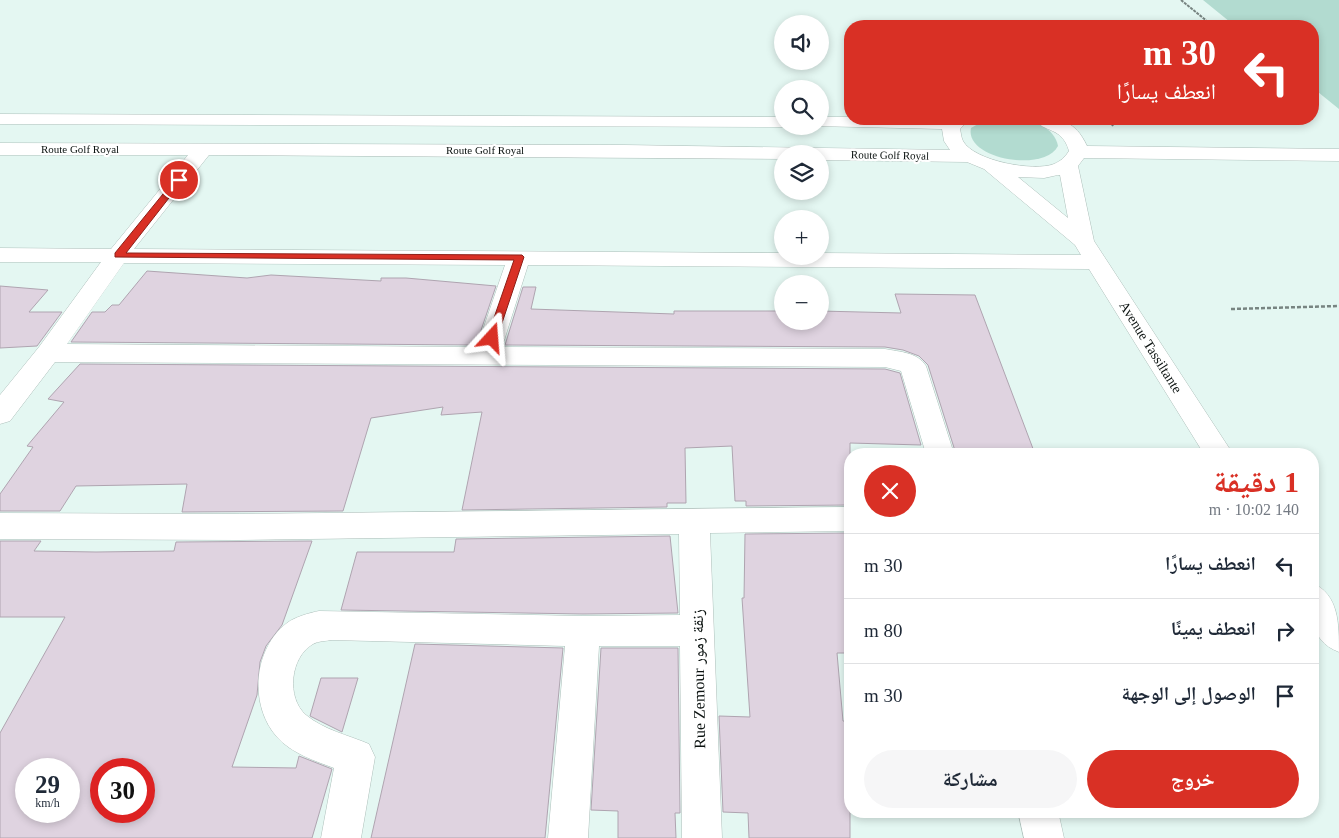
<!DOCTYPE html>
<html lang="ar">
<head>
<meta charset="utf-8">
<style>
	:root { --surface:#fff; --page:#f6f6f7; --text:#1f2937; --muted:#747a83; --line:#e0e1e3; --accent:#d93025 }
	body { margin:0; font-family:"Times New Roman","Noto Naskh Arabic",serif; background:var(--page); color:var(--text); direction:rtl; height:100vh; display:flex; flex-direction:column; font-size:19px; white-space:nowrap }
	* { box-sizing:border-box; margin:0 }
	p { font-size:16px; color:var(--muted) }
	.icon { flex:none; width:28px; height:28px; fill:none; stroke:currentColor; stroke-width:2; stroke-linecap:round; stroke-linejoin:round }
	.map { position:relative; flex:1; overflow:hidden; direction:ltr }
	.side { position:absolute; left:844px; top:448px; width:475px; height:370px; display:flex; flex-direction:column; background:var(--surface); border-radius:20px; box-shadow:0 2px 8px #0003; direction:rtl }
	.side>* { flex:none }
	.hud { position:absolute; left:844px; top:20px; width:475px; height:105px; border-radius:20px; box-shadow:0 2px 8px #0003; direction:rtl; background:#d93025; color:#fff; overflow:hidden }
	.fabs { position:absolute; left:774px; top:15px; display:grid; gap:10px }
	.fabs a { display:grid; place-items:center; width:55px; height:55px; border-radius:50%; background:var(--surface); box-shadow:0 2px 8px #0003; font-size:25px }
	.speed { position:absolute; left:15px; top:758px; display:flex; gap:10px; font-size:25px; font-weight:700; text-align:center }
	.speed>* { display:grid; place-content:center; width:65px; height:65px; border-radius:50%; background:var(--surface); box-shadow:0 2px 8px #0003; line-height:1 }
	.speed small { font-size:12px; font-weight:400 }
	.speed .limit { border:8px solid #d22; background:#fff; color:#111 }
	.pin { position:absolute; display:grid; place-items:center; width:42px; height:42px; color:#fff; margin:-21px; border:2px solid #fff; border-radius:50%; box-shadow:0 1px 5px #0007 }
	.me { position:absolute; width:55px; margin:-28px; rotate:19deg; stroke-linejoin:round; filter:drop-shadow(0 0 4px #0008) }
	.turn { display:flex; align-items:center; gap:18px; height:105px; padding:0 20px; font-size:22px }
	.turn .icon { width:65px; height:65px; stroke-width:2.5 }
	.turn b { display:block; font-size:35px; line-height:42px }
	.round { display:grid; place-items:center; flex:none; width:52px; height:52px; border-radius:26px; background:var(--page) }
	.summary { display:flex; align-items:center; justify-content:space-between; height:85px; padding:0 20px }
	h1 { font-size:30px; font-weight:800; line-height:38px; color:var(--accent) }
	.action { display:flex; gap:10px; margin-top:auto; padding:10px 20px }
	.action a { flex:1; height:58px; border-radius:30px; background:var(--accent); color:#fff; font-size:20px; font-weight:800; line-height:58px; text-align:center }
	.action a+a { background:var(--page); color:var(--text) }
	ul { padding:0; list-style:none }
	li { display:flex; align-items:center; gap:15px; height:65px; padding:0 20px; border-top:1px solid var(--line) }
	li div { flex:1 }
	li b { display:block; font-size:19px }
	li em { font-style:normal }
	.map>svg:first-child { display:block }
	.green { fill:#b2dbd0 }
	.building { fill:#dfd3e0; stroke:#afa4b0; fill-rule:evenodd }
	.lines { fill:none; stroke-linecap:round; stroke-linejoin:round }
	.minor-casing { stroke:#adbfba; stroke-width:1 }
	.path-far1 { stroke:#778481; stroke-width:2; stroke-dasharray:3 1; stroke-linecap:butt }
	.path { stroke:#778481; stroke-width:2.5; stroke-dasharray:4 2; stroke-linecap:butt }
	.minor { fill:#fff; fill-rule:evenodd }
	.route { fill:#d93025; stroke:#8d1f18 }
	.labels { text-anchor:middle; stroke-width:4.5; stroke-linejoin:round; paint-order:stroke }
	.far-street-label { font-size:11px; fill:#0c1311; stroke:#fff }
	.street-label { font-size:14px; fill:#0c1311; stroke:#fff }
	.near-street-label { font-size:16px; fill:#0c1311; stroke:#fff }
</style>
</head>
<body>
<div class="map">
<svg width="1339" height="838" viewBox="0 0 1339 838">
	<rect width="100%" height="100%" fill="#e4f7f2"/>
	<g class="green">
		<path d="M1203,0H1339V109L1313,88L1312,26H1235Z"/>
		<path d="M987,119C1009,118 1052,117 1058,146C1044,173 964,159 971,128Z"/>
	</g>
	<g class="building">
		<path d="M147,271L247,278L271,275L381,281V278H406L496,286L476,345L71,342L92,312H105L112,305H119Z"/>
		<path d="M0,286L48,290L29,312H62L37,346L0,348Z"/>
		<path d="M523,287H536L531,309L674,314V311H782V321H820V311L901,313L895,294L975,295L1035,454H956L928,365L919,356L903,350L885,347L505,345Z"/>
		<path d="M80,364L885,369L900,373L921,445L850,443V505L746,506V501H735L732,446L685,448L686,503H667V507L462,510L482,412L441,415L443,407L371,418L343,511L182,512L187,484L76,486L60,511H0V494L33,447L27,446L64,402L48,399Z"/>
		<path d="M850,533V653H837L843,721L850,722V838H749L748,813L723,812L719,716L750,717L742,598H744L745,534Z"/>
		<path d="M670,536L678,613L583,614L341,610L357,552H454L456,539Z"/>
		<path d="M0,541H41L34,551L96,552L174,551L176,542L312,541L282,625L266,646L260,662L257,695L232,767L296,768L299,756L332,769L312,838H0V733L65,617H0ZM26,769H69V811H26ZM101,769H144V811H101Z"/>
		<path d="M415,644L563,648L545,838H371Z"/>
		<path d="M601,648H678L680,813H675L676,838H618V811L591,810Z"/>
		<path d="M321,678H358L342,732L310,716Z"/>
	</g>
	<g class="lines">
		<defs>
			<g id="minor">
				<path d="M0,114L782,117V126H787L782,127L0,124Z"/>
				<path d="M820,117H850V119H969L960,129C961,133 961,137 963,141C974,161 1034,172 1054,164C1061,161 1065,157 1069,151C1062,126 1043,133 1035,119C1061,119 1075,120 1087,146L1339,149V161L1084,158L1078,166L1094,241L1233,454H1204L1089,269L528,265L502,347L885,349C900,352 917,352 926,366L954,454H926L901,371L885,367L55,362L10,421L0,424V395L39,347L101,262H0V248L111,249L188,155H0V143L624,145L950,150L944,141L942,129L815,126H820ZM782,154H820V160L967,162L984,169L1075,245L1081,255L820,253V256H782V253L134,249L209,155L782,159ZM1058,175H1060L1068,218L1018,177L1044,178ZM124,263L505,265L477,347L67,344Z"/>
				<path d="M850,507V531L710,533L722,838H682L680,646H599L588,838H548L565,646L332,640C326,641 318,641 313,644C290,657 286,698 306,715C324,730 348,735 369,744L375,757L361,838H321L334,768C315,761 291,753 277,737C249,706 253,649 287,623C295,617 309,613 319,611L583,616L680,615L679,534L239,540L0,539V513L239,514Z"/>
				<path d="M1312,583C1339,594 1339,624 1339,652C1307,640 1312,611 1312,583Z"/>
				<path d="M1018,811H1058L1064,838H1024Z"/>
			</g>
		</defs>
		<use href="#minor" class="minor-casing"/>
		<g class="path-far1">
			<path d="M1181,0L1213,26"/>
			<path d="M1112,126L1117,119"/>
		</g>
		<path class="path" d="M1231,309L1339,306"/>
		<use href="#minor" class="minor"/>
	</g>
	<path class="route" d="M176,178L183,180L126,253L522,255L524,257L497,338L492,341L487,338L514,260L115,257V253Z"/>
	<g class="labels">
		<g class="far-street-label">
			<text x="80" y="153">Route Golf Royal</text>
			<text x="485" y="154">Route Golf Royal</text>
			<text transform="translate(890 155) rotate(1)" y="4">Route Golf Royal</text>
		</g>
		<g class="street-label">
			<text transform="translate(1151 347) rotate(58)" y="5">Avenue Tassiltante</text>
		</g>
		<g class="near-street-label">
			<text transform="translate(698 679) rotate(-91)" y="6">Rue Zemour زنقة زمور</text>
		</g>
	</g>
</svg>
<div class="fabs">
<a><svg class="icon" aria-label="sound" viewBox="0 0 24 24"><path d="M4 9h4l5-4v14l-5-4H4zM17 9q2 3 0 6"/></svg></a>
<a><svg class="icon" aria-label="search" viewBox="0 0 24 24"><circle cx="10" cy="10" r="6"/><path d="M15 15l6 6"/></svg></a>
<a><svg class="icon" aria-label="layers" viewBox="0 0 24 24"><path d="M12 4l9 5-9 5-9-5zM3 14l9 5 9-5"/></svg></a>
<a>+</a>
<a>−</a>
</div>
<div class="speed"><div>29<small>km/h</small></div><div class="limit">30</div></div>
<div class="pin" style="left:179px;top:180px;background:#d93025"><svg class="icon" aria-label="arrive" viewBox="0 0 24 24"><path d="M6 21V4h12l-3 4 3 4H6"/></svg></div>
<svg class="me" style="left:492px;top:338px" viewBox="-20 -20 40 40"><path d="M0-17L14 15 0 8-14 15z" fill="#d93025" stroke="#fff" stroke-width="4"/></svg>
<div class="hud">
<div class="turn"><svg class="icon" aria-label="left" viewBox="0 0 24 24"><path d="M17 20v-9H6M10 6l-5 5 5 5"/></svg><div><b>30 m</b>انعطف يسارًا</div></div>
</div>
<section class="side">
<div class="summary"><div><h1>1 دقيقة</h1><p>140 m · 10:02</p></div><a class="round" style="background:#d93025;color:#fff"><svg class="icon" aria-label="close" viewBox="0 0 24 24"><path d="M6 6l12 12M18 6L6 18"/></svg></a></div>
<ul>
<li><svg class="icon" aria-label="left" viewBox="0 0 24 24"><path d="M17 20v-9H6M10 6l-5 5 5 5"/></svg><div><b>انعطف يسارًا</b></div><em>30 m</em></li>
<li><svg class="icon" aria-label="right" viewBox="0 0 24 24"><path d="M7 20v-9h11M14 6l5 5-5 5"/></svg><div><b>انعطف يمينًا</b></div><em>80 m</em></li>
<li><svg class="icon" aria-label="arrive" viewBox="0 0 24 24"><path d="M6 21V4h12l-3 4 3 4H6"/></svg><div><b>الوصول إلى الوجهة</b></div><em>30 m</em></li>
</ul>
<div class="action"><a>خروج</a><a>مشاركة</a></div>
</section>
</div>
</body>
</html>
